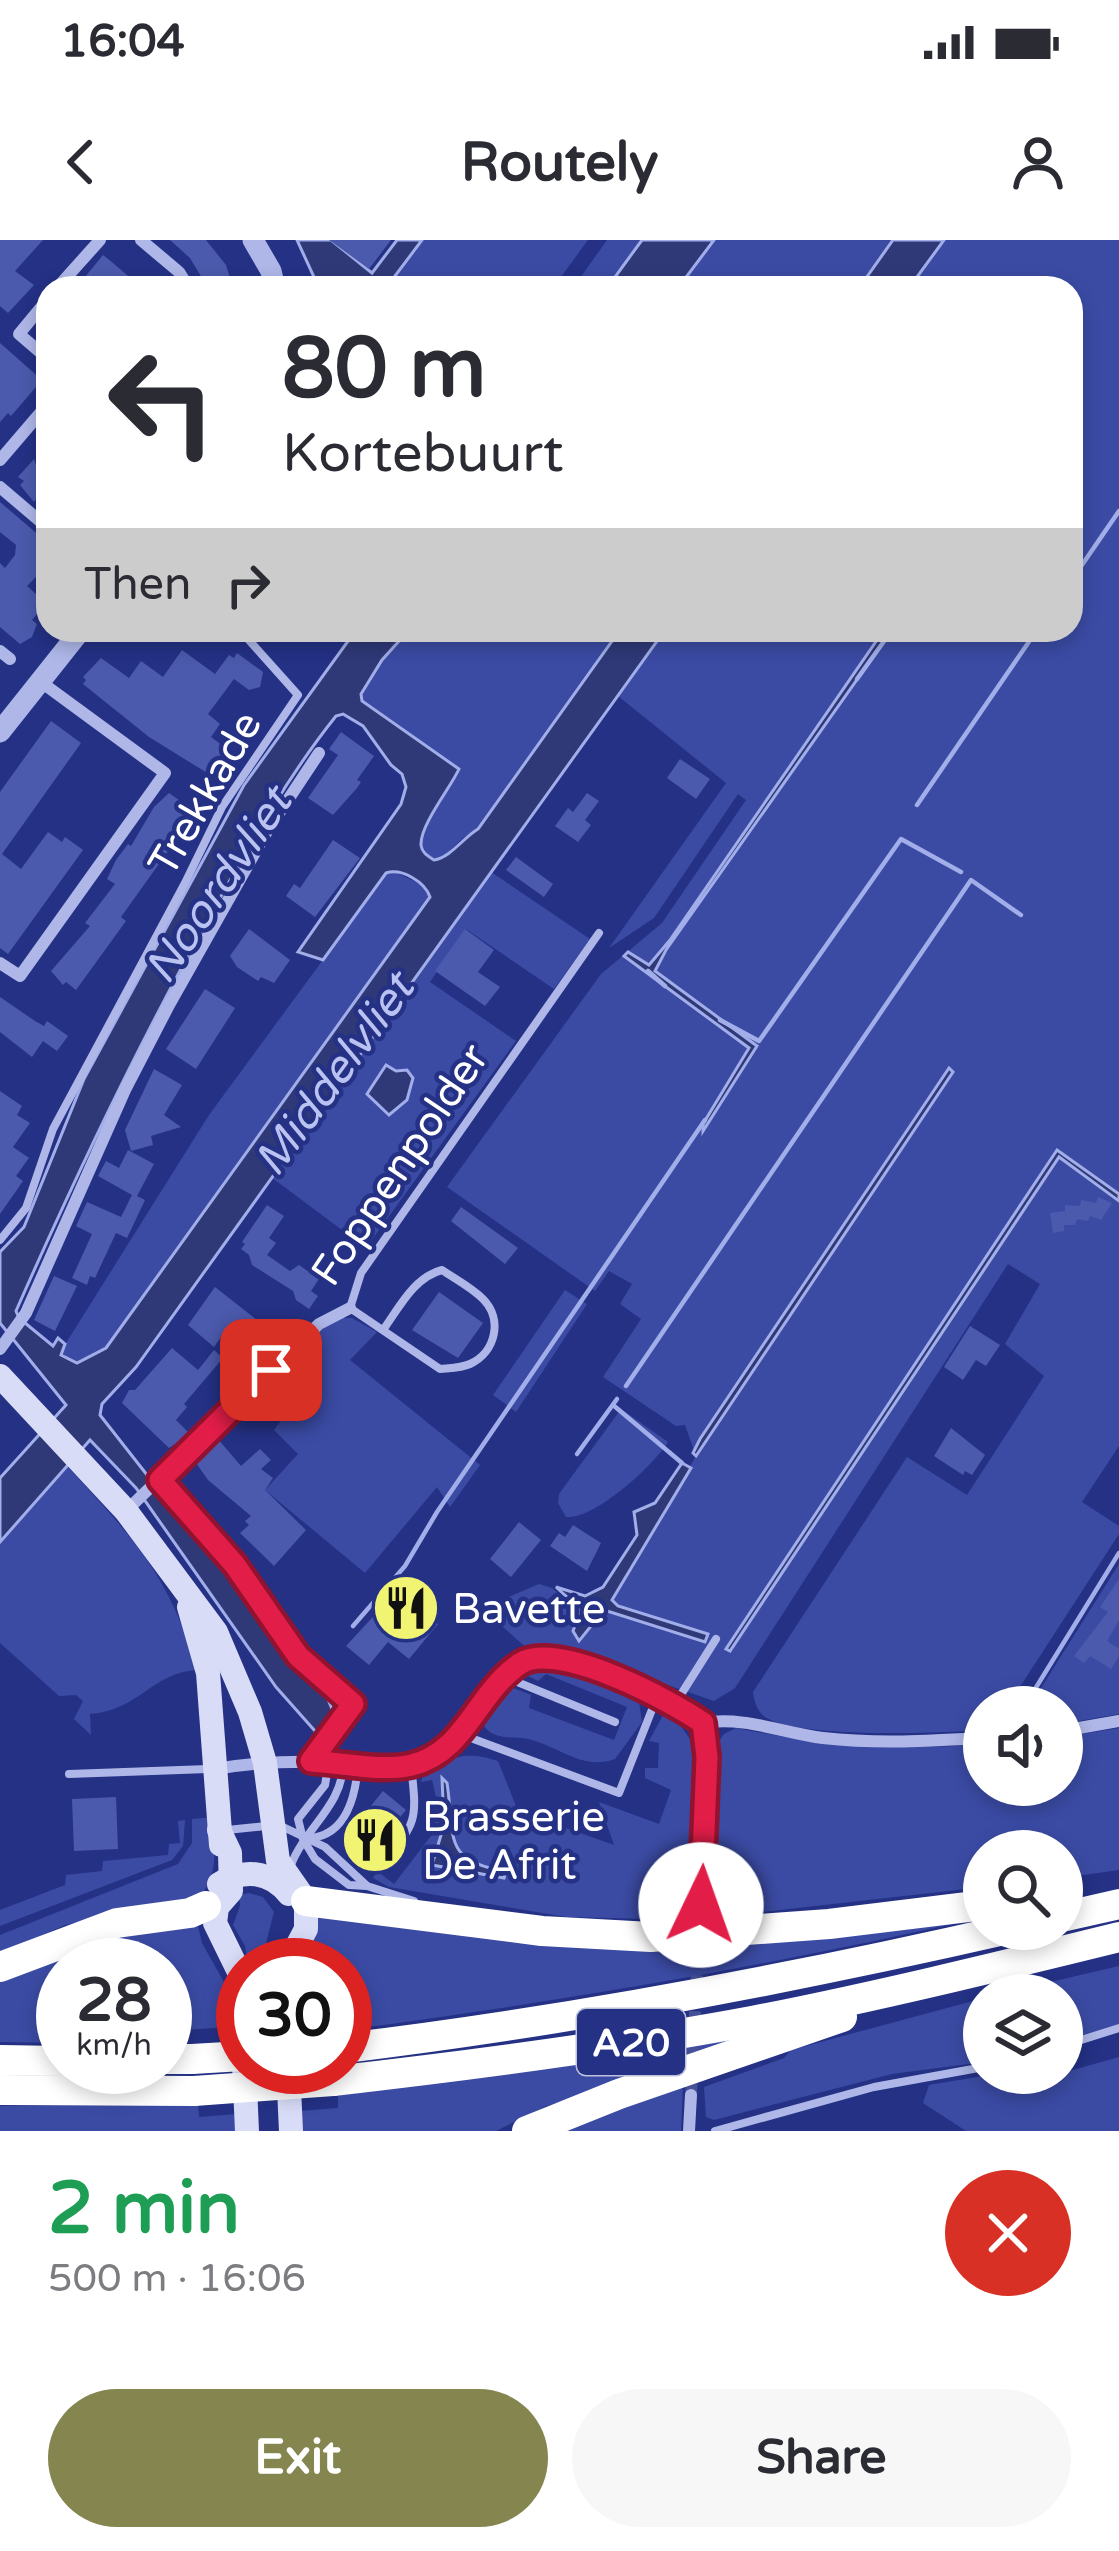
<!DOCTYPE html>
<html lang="en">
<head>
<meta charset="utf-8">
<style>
	:root { --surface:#fff; --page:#f7f7f7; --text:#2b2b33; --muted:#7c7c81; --accent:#84854f }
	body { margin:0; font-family:"Varela Round",sans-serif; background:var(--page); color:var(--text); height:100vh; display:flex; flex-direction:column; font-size:45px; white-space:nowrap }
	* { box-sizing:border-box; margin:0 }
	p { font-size:39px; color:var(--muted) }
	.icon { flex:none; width:66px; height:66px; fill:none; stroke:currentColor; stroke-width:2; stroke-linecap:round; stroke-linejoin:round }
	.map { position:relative; height:1891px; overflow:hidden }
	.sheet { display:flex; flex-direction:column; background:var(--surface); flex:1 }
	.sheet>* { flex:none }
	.top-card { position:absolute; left:36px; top:36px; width:1047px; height:366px; border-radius:36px; box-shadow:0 6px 18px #0003; background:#fff; color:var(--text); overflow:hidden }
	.fabs { position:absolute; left:963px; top:1446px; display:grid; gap:24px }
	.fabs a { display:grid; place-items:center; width:120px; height:120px; border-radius:50%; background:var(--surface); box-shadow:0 6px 18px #0003; font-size:60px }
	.speed { position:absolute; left:36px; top:1698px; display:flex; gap:24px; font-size:60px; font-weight:700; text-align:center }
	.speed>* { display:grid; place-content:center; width:156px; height:156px; border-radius:50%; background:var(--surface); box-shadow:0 6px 18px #0003; line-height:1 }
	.speed small { font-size:30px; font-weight:400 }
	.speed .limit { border:18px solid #d22; background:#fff; color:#111 }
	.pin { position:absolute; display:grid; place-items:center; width:102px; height:102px; color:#fff; margin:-51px; border-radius:24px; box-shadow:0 6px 18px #0006 }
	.me { position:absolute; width:132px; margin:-66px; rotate:3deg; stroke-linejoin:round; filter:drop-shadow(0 0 9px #0008) }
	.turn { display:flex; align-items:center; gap:42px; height:252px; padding:0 48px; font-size:54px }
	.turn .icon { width:156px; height:156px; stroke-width:2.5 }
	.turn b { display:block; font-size:84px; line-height:102px }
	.then { display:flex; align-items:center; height:114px; padding:0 48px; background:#0003; gap:24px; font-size:45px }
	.round { display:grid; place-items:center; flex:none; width:126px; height:126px; border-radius:63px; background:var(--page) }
	.summary { display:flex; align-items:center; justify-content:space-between; height:204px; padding:0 48px }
	h1 { font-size:72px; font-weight:700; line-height:90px; color:#1e9e55 }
	.action { display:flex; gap:24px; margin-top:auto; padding:24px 48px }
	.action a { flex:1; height:138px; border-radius:72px; background:var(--accent); color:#fff; font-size:48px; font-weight:700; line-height:138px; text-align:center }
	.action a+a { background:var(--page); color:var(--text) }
	.status { display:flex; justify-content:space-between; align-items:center; height:84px; padding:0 60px; background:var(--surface); direction:ltr }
	.status svg { height:33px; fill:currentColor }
	header { display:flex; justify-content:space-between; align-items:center; height:156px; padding:0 48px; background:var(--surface); font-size:54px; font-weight:700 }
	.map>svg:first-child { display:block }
	.green { fill:#3b4ba4 }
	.water { fill:#2f3978; stroke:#a2aee9; stroke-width:3; fill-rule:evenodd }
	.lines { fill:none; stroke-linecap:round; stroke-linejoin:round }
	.stream { stroke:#a2aee9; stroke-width:4.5 }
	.building { fill:#4c5aad }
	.minor-tunnel { stroke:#455097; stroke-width:12; stroke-dasharray:12 6; stroke-linecap:butt }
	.service { stroke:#aeb7e8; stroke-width:8 }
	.minor { stroke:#aeb7e8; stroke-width:12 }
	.tertiary { stroke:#aeb7e8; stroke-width:21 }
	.secondary { stroke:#d8dcf7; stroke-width:24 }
	.motorway { stroke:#fff; stroke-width:30 }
	.motorway-bridge { stroke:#fff; stroke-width:30 }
	.route-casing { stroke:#92132f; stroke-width:30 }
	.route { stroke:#e11d48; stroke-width:21 }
	.labels { text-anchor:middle; stroke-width:9; stroke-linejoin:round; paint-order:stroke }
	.shield { fill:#243185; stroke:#bdc1da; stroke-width:3 }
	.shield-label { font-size:39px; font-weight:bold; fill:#fff }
	.street-label { font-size:42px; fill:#fff; stroke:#243185 }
	.poi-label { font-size:42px; fill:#fff; stroke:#243185; text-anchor:start }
	.water-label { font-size:45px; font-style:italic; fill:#b9c2f0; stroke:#243185 }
</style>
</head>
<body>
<div class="status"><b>16:04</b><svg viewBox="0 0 49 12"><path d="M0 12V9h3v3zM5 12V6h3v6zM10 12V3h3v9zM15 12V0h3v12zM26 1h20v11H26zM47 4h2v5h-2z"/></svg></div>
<header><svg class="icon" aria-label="back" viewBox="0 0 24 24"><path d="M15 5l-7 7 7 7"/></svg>Routely<svg class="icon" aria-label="person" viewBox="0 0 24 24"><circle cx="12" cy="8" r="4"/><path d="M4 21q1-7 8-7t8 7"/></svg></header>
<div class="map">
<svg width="1119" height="1891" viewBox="0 0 1119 1891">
	<rect width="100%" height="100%" fill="#243185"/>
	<g class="green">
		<path d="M410,0H588L553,48H374Z"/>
		<path d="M607,0H642L607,48H573Z"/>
		<path d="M714,0H893L859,48H678Z"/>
		<path d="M944,0H1119V954L1056,910L726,1408L730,1410L1059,917L1119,961V1206L1082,1262L1119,1286V1294L1007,1467H984V1490C941,1493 799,1499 765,1477C757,1471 754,1461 753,1452L907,1217L967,1255L1044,1136L1005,1104L1040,1044L1008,1024L735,1448L714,1461L575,1413L530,1411L485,1371L492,1364L539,1344L552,1348L581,1374L617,1366L611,1360L696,1216L685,1185L676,1186L603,1137L641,1079L620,1064L632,1044L609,1031L595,1051L447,947L601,734L662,683L746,560L738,554L654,678L609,708L726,543L618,456L665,390H1071V48H909Z"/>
		<path d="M409,390H620L478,589L463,598L440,620L428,616L421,602L437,563L459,533L362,460L361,454L382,420Z"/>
		<path d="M393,631L426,647L430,657L106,1109L78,1123L69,1120L61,1111L209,875L386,634Z"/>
		<path d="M491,632L590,699L554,749L466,689L430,742L516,801L366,1008L271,937Z"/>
		<path d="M565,1050L587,1064L516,1172L493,1155Z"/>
		<path d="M339,1078H352L377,1092L350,1120L480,1225L450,1267L437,1247L365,1333L265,1250L298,1214L274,1190L284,1177L254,1150L326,1082Z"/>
		<path d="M621,1169L668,1202C653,1226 594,1280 566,1277L558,1263L559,1254Z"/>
		<path d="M67,1226C131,1296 170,1335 197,1430C151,1433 140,1470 90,1474L91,1495L74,1479L83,1461L76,1455L59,1456L0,1403V1302Z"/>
		<path d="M1119,1324V1474L1062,1484V1467H1029Z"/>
		<path d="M551,1428L576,1432L639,1462L642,1482L615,1519C582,1531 559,1506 528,1499C510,1495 496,1502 483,1485L484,1477L511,1447L531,1455L529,1468L614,1500L627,1467L546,1434L538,1441L526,1435Z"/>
		<path d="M671,1472L697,1509V1590L691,1680L566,1677L389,1647L373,1638L377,1631L394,1644L434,1592L424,1587L428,1568L438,1565L432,1540L421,1542L422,1538C445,1516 467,1510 498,1521L518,1571L614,1605L599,1562L659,1584L671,1550L645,1538V1528H658L659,1503L649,1501L663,1475Z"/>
		<path d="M736,1488C819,1505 899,1511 984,1504V1545H1062V1497L1119,1488V1630L1062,1638V1611H984V1647L710,1678L717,1504L724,1494Z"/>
		<path d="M214,1577C214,1607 220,1637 197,1659L65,1685L0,1714V1695L178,1624L192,1603V1579Z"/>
		<path d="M185,1580L183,1606L172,1620L0,1686V1670L65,1645L66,1635L102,1631L103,1621L168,1615L169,1604L180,1603L178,1581Z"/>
		<path d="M249,1653L263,1657L274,1672L266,1703L267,1725H248L245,1706L233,1685L240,1666L239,1655Z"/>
		<path d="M312,1677L401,1684L567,1707L984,1677C778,1724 571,1760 361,1788L360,1779H345V1725H293Z"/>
		<path d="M196,1678L202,1703L225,1744L230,1787L170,1791V1803H165V1725H63V1803L0,1802V1734L102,1693Z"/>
		<path d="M1119,1726V1784L1062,1801V1755H995Z"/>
		<path d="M984,1758V1822L892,1834L714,1880L706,1877L704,1847L784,1818L791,1810Z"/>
		<path d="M780,1790L645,1837L546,1866L496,1891H302L299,1871L338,1868V1855Z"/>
		<path d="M1119,1817V1891H966L923,1863L929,1845L1001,1833H1062Z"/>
		<path d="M683,1843L681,1891H551Z"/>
		<path d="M198,1865L199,1877L237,1874L238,1891H0V1866Z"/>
	</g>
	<g class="water">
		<path d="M297,0H331L372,33L397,0H422L386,48H319Z"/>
		<path d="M642,0H714L678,48H607Z"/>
		<path d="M893,0H944L909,48H859Z"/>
		<path d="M356,390H409L382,420L361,454L362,461L459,529C451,547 420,585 421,605C422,613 428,616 434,620C451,617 463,598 478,589L620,390H665L136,1127L102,1164L100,1175L180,1277L211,1305L245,1350L275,1400L324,1450L335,1476L321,1491H315L276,1447L136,1248L90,1200L0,1302V1238L66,1165L0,1083V1012L24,987L84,839L244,545ZM343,474L363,486L391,525L402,534L406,547L401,564L298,712L323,720L386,633C402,628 425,642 430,657L106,1108L77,1123L61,1115L65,1104L58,1098L53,1106L19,1078L16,1071C76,935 141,798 214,669C251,602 288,536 336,476Z"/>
		<path d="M884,390H892L666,710L655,731L757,806L703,891V884L749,808L624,716L628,712L649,725L670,700Z"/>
		<path d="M386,825L396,831L407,830L413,838L407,860L389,875L367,854Z"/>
		<path d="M949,828L953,832L696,1216L693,1213L700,1199Z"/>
		<path d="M1057,910L1119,954V961L1059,917L730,1411L726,1409Z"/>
		<path d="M682,1223L691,1228L612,1360L618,1366L708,1394L705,1402L604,1370L579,1401L573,1391L581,1370L556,1347L585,1356L603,1347L637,1295L634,1272L655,1263Z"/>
		<path d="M442,1538L447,1543C455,1594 441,1622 506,1631L504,1638L432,1625L444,1585Z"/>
	</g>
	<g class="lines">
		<g class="stream">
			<path d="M1071,341L1119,271"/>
			<path d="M857,439L892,390"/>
			<path d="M917,565L1037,390"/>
			<path d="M648,731L665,746"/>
			<path d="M720,780L759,801L901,599L961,632"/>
			<path d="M626,1146L971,640L1021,675"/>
			<path d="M613,1165L682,1223"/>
			<path d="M577,1214L617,1159"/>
			<path d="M353,1386L405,1326L437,1272L705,880"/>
			<path d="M1024,1467L1119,1313"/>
		</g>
	</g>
	<g class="building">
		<path d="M0,0H43L15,31L34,45L8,73L0,66Z"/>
		<path d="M170,0H206L226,25L233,48H208L190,18Z"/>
		<path d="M329,0H391L369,29Z"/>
		<path d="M103,15L113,23L142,48H76Z"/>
		<path d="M0,103L42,140L11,176L8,173L0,182Z"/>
		<path d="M34,219L38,231L48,240V259L43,265L36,259L34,262L20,245L24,241L18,237Z"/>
		<path d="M0,262L48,303V325L27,346L46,363L32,380L37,384L32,397L20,404L0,387V323L5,328L15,315L16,305L0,292Z"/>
		<path d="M182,410L215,434L229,415L234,418L237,413L263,432L260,447L249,450L234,439L208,474L220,484L211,497L230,511L219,534L215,532L212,536L149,497L83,444L86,440L83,437L101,418L129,438L141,421L163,437Z"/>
		<path d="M51,481L81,503L2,614L21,629L48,592L62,602L65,597L83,610L8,714L0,708V552Z"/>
		<path d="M341,492L374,516L357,540L361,542L357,548L333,575L308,558L338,515L329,509Z"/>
		<path d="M680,519L710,539L696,559L667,538Z"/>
		<path d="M169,553L196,572L121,677L126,681L76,750L66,742L63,745L51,731L90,686L85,683L115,644L107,639L116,620L128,604L131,606L154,567Z"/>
		<path d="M587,553L599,561L585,580L591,585L578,602L555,586L568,568L573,572Z"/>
		<path d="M333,600L360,618L315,677L286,656L294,644L300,648Z"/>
		<path d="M516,617L553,644L544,657L506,630Z"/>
		<path d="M249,689L290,720L274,743L261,737L258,741L237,727L230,716Z"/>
		<path d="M465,689L494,710L478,732L500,747L485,766L435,731Z"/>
		<path d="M205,749L235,768L196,829L166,809Z"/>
		<path d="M0,757L35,781L44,786L47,781L68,796L57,811L43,801L32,817L0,792Z"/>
		<path d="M154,829L182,845L164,875L181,887L151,896L153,905L131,911L125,890Z"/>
		<path d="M0,851L22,866L17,875L30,883L13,907L29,918L16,936L23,941L0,974Z"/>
		<path d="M128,910L154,924L137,956L145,960L127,998L116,993L95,1038L90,1036L87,1045L72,1038L92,994L76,986L87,962L121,977L132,955L98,936L106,921L119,928Z"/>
		<path d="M1098,957L1112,963L1101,980L1090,976L1088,981L1077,979L1075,985H1064V991L1053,993L1050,973L1065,971V965L1080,966L1081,960L1096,963Z"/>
		<path d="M267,965L284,976L269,998L276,1003L267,1015L290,1031L299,1025L319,1039L311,1051L318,1056L309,1069L296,1060L293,1051L252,1025L249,1015L241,1009L245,1004L242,1002Z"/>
		<path d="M461,967L518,1008L505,1024L451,981Z"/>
		<path d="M54,1036L77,1046L55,1091L34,1080Z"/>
		<path d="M215,1047L257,1080L245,1093L231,1083L214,1107L188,1085Z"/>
		<path d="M439,1052L483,1083L458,1118L412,1090Z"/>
		<path d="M970,1086L1000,1105L986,1126L976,1120L963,1140L944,1127Z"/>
		<path d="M172,1108L198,1130L214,1110L223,1118L184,1164L187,1167L176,1180L190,1194L169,1208L122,1163L129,1150H135Z"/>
		<path d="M951,1188L985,1215L972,1235L965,1231L963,1235L934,1216Z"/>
		<path d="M217,1198L241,1226L260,1209L271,1220L261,1229L273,1238L265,1250L306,1290L274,1326L240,1293L249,1285L245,1281L251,1276L208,1240L194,1220Z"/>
		<path d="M519,1282L541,1300L511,1337L490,1319Z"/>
		<path d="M573,1285L601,1303L587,1331L550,1306L559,1293L565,1297Z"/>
		<path d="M1119,1339V1380L1107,1401L1119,1409V1416L1111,1429L1090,1416L1084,1423L1074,1416L1108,1372L1100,1367Z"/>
		<path d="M406,1341L424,1356L416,1367L438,1384L409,1419L388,1402L369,1425L346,1406Z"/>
		<path d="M383,1551L406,1570L373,1610L362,1609L355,1601L357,1583Z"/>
		<path d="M116,1557L118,1609L74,1611L72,1559Z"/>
	</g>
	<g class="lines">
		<path class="minor-tunnel" d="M691,1855L699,1694"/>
		<g class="service">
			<path d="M0,1000L26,968L53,889L185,643L222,567L298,455L240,390"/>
			<path d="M383,1090C399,1068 414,1037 442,1030C455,1039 471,1047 483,1059C503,1079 496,1112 470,1124C461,1128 450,1128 440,1129L350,1068L361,1033L599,693"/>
			<path d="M505,1437L615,1482"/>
			<path d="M675,1464L716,1399"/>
			<path d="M460,1494L619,1553L657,1457"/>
			<path d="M329,1522L325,1545L298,1579L303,1599L315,1619L349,1645L367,1646L414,1661"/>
			<path d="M69,1534L208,1529"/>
			<path d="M281,1586L325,1607L366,1645"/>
			<path d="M227,1590L266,1586"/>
			<path d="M310,1598C347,1595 356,1554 358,1524"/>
			<path d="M291,1625C305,1588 343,1565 343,1524"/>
			<path d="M379,1627C416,1583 418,1584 411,1526"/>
			<path d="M1062,1806L1119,1788"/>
			<path d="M715,1891L874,1847L984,1827"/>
		</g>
		<g class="minor">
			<path d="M141,0L179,32L189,48"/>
			<path d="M57,48L100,0"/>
			<path d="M48,59L19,94L48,119"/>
			<path d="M0,220L48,164"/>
			<path d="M0,247L48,288"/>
			<path d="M0,411L10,419"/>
			<path d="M0,723L20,736L165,533L41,442"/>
			<path d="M0,1109L26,1073L125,850L169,765L266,593L319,513"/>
			<path d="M160,1240L235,1325L298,1416L353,1464L311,1521"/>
			<path d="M126,1271L319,1084L350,1068"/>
			<path d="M1062,1491L1119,1481"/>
			<path d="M215,1529C258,1522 302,1520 345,1523C365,1524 389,1529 409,1526C455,1518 474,1470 502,1439C546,1391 659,1452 703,1483C744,1476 783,1493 823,1498C877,1504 930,1501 984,1498"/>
			<path d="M700,1679L708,1517L703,1483"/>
			<path d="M689,1891L691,1855"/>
		</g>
		<g class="tertiary">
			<path d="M253,0L271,31L275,48"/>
			<path d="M0,492L81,390"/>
		</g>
		<g class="secondary">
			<path d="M0,1136L126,1271L216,1392L250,1472L265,1523L278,1621L306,1661V1689L287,1725"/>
			<path d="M189,1367L208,1433L221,1605"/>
			<path d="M219,1590L230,1613L231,1651L217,1667L215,1683L240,1734L247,1891"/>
			<path d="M219,1644C244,1628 270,1631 289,1654"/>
			<path d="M288,1827L291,1891"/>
		</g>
		<g class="motorway">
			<path d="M306,1661L542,1691L651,1697L829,1684L984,1665"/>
			<path d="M1062,1677L1119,1664"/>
			<path d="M0,1727L117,1683L190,1673L206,1666"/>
			<path d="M345,1808C569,1781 790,1739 1009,1689"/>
			<path d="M165,1819H192"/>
			<path d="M0,1820L63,1821"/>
			<path d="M333,1841C473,1825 613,1807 752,1781C875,1757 997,1727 1119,1697"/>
			<path d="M0,1850L194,1851"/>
			<path d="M527,1891L619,1854L842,1777"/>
		</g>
		<g class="motorway-bridge">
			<path d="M192,1819L243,1816"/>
			<path d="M194,1851L333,1841"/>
		</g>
	</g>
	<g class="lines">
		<defs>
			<path id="route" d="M271,1130L160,1240L235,1325L298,1416L353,1464L311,1521C342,1523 382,1532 412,1525C458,1514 473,1468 503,1438C508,1433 518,1424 525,1421C566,1405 668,1459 703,1483L707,1517L701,1665"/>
		</defs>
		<use href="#route" class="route-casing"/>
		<use href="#route" class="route"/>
	</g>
	<defs>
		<symbol id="restaurant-disc" viewBox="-11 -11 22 22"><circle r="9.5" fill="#f1f372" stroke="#243185"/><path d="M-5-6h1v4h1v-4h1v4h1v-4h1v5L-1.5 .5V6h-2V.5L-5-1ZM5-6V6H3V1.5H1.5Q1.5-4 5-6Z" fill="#111"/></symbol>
	</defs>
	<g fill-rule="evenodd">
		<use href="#restaurant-disc" x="368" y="1330" width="76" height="76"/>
		<use href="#restaurant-disc" x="337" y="1562" width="76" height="76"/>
	</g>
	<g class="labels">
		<rect class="shield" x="577" y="1769" width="108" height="66" rx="9"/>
		<g class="shield-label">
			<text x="631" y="1816">A20</text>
		</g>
		<g class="street-label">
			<text transform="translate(204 553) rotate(-60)" y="15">Trekkade</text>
			<text transform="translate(399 924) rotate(-56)" y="15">Foppenpolder</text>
		</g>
		<g class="poi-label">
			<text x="452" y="1383">Bavette</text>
			<text x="422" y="1591">Brasserie<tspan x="422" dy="48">De Afrit</tspan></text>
		</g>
		<g class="water-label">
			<text transform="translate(217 645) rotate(-56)" y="16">Noordvliet</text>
			<text transform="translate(333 834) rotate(-54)" y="16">Middelvliet</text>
		</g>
	</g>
</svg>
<div class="fabs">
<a><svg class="icon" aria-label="sound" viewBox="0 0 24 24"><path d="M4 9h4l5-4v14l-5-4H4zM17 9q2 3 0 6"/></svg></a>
<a><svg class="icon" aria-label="search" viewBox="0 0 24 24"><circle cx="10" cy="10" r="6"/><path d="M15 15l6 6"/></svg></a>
<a><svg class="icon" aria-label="layers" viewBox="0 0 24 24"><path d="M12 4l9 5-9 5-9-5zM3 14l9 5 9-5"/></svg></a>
</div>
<div class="speed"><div>28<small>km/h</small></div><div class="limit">30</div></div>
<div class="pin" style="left:271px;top:1130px;background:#d93025"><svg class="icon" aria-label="arrive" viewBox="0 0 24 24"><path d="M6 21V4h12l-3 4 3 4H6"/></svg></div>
<svg class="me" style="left:701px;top:1665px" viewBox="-20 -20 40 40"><circle r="19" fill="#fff"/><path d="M0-13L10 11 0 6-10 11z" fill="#e11d48"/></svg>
<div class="top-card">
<div class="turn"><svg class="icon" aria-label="left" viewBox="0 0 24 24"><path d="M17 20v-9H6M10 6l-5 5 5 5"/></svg><div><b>80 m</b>Kortebuurt</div></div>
<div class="then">Then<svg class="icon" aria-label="right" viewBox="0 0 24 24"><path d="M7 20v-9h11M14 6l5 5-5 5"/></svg></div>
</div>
</div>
<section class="sheet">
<div class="summary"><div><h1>2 min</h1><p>500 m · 16:06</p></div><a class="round" style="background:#d93025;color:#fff"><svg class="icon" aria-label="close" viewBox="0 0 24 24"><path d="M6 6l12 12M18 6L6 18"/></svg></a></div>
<div class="action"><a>Exit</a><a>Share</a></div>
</section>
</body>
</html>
